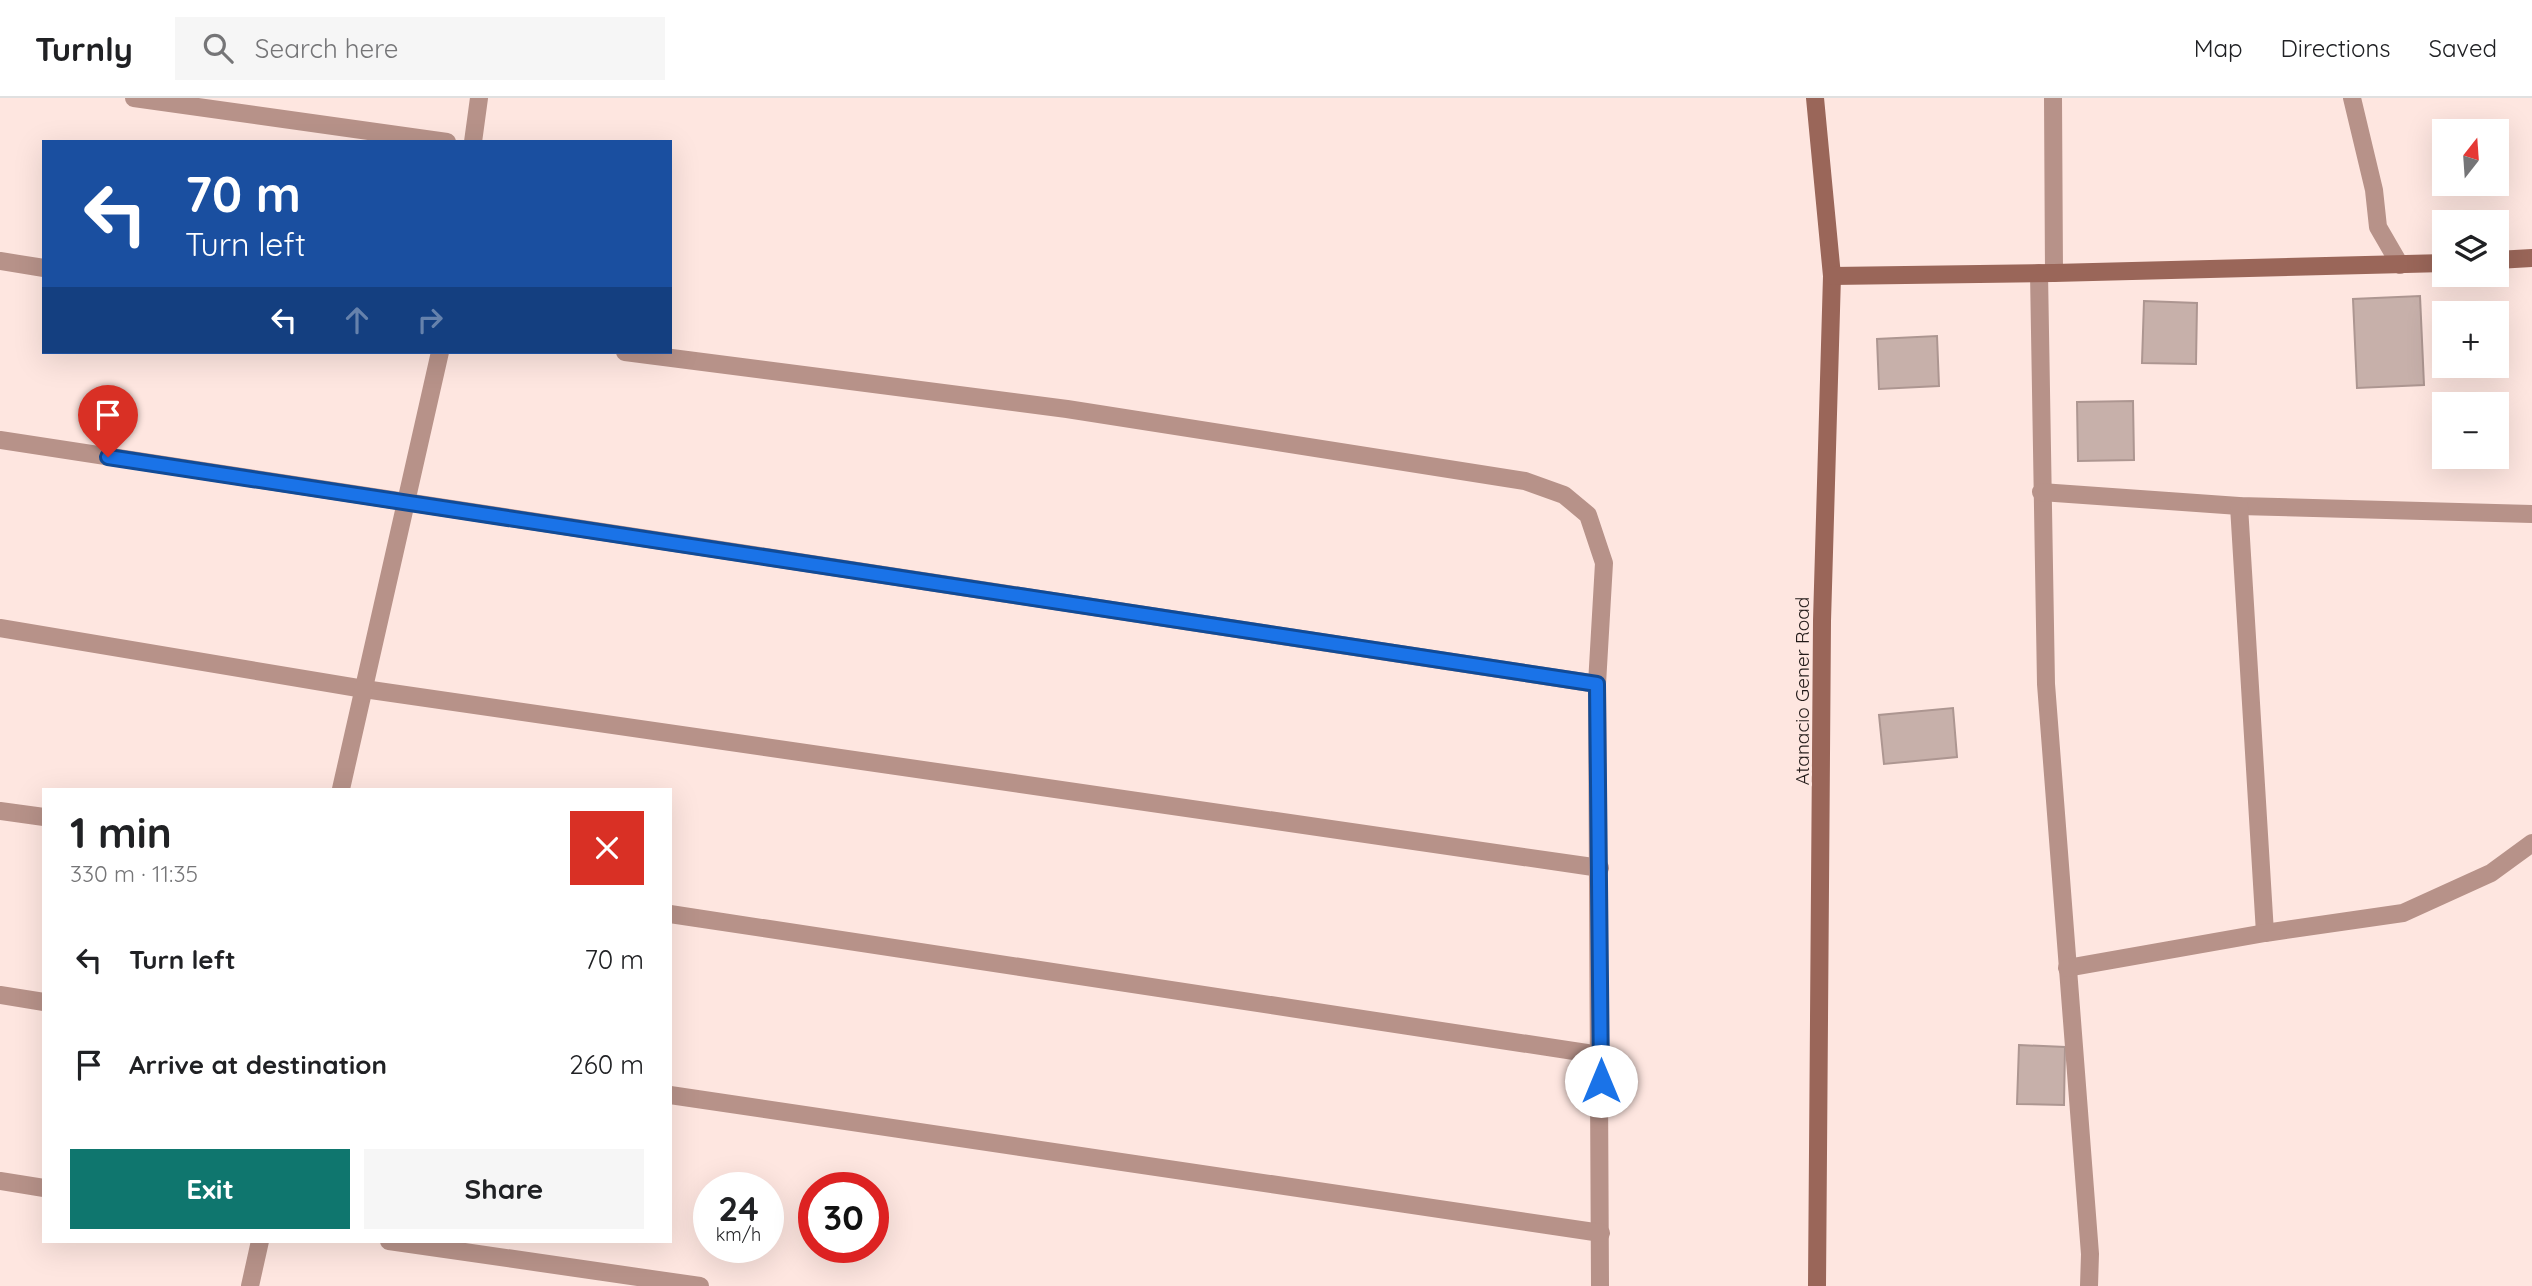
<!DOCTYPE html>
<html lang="en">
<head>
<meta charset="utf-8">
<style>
	:root { --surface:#fff; --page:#f6f6f6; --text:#202124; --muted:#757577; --line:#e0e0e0; --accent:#0f766e }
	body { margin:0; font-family:Quicksand,sans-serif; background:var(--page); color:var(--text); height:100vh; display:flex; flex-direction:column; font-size:26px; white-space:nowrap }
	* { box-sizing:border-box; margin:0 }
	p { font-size:23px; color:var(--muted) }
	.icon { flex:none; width:38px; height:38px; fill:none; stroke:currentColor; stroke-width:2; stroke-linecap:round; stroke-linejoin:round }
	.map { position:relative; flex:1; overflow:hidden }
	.drawer { position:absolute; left:42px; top:690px; width:630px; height:455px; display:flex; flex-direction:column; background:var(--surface); border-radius:0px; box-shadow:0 7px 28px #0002 }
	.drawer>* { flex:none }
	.top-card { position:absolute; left:42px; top:42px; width:630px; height:214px; border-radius:0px; box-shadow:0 7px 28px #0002; background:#1a4fa0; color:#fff; overflow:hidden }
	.needle { width:46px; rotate:17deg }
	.controls { position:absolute; left:2432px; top:21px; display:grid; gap:14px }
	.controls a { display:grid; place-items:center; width:77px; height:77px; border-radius:0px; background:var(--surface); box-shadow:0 7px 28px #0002; font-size:35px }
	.speed { position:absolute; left:693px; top:1074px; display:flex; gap:14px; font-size:35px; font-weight:700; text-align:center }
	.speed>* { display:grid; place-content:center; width:91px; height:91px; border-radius:50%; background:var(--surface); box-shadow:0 7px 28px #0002; line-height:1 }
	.speed small { font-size:18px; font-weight:400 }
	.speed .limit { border:10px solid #d22; background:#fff; color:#111 }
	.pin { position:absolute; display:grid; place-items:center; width:60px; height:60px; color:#fff; margin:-72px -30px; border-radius:50% 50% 50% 0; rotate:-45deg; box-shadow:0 0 7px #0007 }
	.pin .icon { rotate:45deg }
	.me { position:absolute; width:77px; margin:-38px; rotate:0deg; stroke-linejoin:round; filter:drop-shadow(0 0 5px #0008) }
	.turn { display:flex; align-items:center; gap:24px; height:147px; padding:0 28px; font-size:32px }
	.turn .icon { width:91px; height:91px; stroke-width:2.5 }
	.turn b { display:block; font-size:49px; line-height:60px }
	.lanes { display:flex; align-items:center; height:66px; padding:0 28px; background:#0003; justify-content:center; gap:35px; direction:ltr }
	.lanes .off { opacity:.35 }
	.round { display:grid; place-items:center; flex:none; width:74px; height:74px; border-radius:0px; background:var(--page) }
	.overview { display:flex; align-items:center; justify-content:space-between; height:119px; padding:0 28px }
	h1 { font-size:42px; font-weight:800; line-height:52px }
	.button { display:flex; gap:14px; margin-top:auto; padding:14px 28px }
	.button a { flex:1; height:80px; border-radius:0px; background:var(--accent); color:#fff; font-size:28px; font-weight:800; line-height:80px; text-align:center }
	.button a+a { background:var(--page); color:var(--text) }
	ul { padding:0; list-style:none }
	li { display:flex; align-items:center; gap:21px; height:105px; padding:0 28px }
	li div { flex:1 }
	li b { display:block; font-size:26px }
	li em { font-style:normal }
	header { display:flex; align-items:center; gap:42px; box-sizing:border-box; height:98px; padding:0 35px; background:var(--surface); border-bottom:2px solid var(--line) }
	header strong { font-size:33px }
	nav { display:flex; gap:38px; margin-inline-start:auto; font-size:24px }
	.search { width:490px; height:63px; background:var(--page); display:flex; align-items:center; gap:18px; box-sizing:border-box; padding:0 24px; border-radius:0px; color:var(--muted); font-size:26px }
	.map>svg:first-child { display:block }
	.building { fill:#c7b0aa; stroke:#ad9691; stroke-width:2 }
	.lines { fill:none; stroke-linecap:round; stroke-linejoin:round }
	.street { stroke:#b79289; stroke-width:18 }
	.secondary { stroke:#9a6659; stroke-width:18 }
	.route-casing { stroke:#114b97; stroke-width:18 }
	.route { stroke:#1a73e8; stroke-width:12 }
	.labels { text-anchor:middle; stroke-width:6; stroke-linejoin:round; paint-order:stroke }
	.street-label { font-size:19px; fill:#221a18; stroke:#fee6e0 }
</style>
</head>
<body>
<header>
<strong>Turnly</strong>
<div class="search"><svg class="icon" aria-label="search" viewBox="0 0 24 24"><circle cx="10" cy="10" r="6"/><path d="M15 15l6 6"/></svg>Search here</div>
<nav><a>Map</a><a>Directions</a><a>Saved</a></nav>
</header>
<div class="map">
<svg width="2532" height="1188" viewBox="0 0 2532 1188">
	<rect width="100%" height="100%" fill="#fee6e0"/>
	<g class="building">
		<path d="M2420,198L2424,287L2357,290L2353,201Z"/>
		<path d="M2144,203L2197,205L2196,266L2142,265Z"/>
		<path d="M1937,238L1939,288L1879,291L1877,241Z"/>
		<path d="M2133,303L2134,362L2078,363L2077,304Z"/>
		<path d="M1953,610L1957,659L1884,666L1879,617Z"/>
		<path d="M2019,947L2065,949L2064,1007L2017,1006Z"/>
	</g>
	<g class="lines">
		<g class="street">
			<path d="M134,0L447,44"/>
			<path d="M2053,0L2054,175"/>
			<path d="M2352,0L2374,92L2378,129L2400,167"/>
			<path d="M473,44L479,0"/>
			<path d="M0,163L44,170"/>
			<path d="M2039,175L2046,586L2090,1156L2089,1188"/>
			<path d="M625,254L1067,311L1525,383L1564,397L1588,417L1604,465L1597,586L1600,1188"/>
			<path d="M0,342L1597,586"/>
			<path d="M2041,394L2239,408L2532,416"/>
			<path d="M2239,408L2265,835"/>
			<path d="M0,530L364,591L1600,770"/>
			<path d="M341,691L440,254"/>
			<path d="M0,713L44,719"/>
			<path d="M670,816L1600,957"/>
			<path d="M2067,870L2265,835L2403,815L2491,775L2532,745"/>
			<path d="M0,897L44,904"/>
			<path d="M670,997L1601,1135"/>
			<path d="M0,1083L44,1090"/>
			<path d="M389,1143L700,1188"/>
			<path d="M250,1188L260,1143"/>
		</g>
		<g class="secondary">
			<path d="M1815,0L1832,178L1822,523L1817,1188"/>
			<path d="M2497,162L2532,160"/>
			<path d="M1832,178L2054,175L2445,165"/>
		</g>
	</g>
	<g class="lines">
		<defs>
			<path id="route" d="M108,359L1597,586L1601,983"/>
		</defs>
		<use href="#route" class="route-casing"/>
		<use href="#route" class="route"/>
	</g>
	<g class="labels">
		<g class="street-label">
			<text transform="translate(1802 593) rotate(-90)" y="7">Atanacio Gener Road</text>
		</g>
	</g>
</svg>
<div class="controls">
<a><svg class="needle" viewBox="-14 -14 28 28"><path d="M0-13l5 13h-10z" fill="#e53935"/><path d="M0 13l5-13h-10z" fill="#757577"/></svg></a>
<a><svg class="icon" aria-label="layers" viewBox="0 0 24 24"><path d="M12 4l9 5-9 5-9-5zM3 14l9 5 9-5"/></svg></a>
<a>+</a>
<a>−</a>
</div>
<div class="speed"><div>24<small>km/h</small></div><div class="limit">30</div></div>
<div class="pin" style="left:108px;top:359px;background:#d93025"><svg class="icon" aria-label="arrive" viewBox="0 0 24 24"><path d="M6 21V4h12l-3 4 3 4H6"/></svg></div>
<svg class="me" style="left:1601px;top:983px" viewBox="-20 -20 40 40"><circle r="19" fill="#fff"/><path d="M0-13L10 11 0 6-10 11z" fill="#1a73e8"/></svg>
<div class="top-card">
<div class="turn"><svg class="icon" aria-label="left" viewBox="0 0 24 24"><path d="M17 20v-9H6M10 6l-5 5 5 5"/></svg><div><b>70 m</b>Turn left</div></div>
<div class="lanes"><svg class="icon" aria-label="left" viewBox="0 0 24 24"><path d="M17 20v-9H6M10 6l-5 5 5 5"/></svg><svg class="icon off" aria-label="ahead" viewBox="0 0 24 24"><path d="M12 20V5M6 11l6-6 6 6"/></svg><svg class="icon off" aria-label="right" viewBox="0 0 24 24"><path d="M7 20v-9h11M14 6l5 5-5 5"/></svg></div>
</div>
<section class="drawer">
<div class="overview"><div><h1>1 min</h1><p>330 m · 11:35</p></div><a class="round" style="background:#d93025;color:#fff"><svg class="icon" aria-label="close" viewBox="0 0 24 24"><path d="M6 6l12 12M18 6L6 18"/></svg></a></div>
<ul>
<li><svg class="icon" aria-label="left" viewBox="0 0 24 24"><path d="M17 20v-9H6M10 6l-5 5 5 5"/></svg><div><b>Turn left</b></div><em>70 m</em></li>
<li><svg class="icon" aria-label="arrive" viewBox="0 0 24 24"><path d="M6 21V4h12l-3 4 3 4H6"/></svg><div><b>Arrive at destination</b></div><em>260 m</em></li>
</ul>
<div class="button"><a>Exit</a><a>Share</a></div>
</section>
</div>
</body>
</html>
